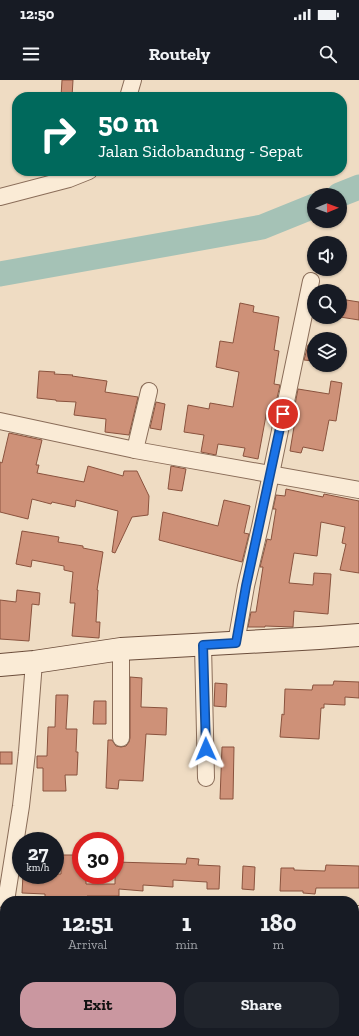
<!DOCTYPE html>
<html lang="en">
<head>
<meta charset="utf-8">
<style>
	:root { --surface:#171b24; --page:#20242c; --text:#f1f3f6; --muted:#9ea1a6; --accent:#ca97a0 }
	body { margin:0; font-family:"Zilla Slab",serif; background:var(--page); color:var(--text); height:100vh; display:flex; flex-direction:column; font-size:15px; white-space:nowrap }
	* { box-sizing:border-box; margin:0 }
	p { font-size:13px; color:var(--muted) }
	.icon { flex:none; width:22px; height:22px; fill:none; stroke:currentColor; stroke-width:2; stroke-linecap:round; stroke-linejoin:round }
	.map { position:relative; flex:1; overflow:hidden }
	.side { position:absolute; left:0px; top:816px; width:359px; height:140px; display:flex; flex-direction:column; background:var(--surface); border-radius:16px 16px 0 0; box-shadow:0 1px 3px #0004 }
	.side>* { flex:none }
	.top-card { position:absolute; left:12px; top:12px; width:335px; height:84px; border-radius:16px; box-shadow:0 1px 3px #0004; background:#00695c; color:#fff; overflow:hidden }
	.needle { width:26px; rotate:89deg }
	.fabs { position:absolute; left:307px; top:108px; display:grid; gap:8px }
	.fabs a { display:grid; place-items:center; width:40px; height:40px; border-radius:50%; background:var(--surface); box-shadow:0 1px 3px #0004; font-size:20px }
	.speed { position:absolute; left:12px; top:752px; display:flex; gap:8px; font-size:20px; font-weight:700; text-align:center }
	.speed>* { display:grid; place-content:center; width:52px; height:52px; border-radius:50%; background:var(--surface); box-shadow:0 1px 3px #0004; line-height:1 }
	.speed small { font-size:10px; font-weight:400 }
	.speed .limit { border:6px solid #d22; background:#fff; color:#111 }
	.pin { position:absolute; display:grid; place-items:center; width:34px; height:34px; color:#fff; margin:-17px; border:2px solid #fff; border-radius:50%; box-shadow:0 1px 4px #0007 }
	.me { position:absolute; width:44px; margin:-22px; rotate:359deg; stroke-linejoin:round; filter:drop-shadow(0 0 3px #0008) }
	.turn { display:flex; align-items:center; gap:14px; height:84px; padding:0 20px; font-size:18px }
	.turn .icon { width:52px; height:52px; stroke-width:2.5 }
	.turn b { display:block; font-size:28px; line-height:34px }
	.eta { display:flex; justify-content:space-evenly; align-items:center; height:68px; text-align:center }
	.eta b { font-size:24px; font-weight:800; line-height:28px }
	.cta { display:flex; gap:8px; margin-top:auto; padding:8px 20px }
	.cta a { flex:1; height:46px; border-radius:16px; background:var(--accent); color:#111; font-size:16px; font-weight:800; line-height:46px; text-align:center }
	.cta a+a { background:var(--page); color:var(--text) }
	.status { display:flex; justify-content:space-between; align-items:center; height:28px; padding:0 20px; background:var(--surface); direction:ltr }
	.status svg { height:11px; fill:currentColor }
	header { display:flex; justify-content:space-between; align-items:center; height:52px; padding:0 20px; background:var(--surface); font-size:18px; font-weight:800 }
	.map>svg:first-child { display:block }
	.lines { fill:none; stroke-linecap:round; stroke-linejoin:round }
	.river { stroke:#a5c2b6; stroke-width:25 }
	.building { fill:#ce9178; stroke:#8a533e }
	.street-casing { stroke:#8a6d59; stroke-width:18 }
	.secondary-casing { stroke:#6c4e3c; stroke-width:24 }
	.street { stroke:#faebd6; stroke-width:16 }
	.secondary { stroke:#faebd6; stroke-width:22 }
	.route-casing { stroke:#114b97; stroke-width:10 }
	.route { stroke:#1a73e8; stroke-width:7 }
</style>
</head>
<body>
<div class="status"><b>12:50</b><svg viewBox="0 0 49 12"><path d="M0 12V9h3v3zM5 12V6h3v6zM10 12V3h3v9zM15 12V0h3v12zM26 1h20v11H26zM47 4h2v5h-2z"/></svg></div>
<header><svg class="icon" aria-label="menu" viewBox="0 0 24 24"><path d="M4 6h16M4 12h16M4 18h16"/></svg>Routely<svg class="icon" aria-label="search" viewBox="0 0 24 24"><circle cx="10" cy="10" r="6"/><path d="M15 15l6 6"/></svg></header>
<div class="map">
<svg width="359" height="956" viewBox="0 0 359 956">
	<rect width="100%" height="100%" fill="#efdcc3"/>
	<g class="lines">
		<g class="river">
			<path d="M339,115L359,107"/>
			<path d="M0,194L262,147L314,126"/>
		</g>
	</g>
	<g class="building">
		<path d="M62,0H73L72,17H61Z"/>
		<path d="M340,219L359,222V240L340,237Z"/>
		<path d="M240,223L254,226L253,232L279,237L274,270L279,271L274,304L280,305L274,331L267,330L258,379L243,376L245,368L218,364L216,375L201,372L204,355L184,352L188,325L209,329L210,323L233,327L239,292L216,287L220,261L233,263Z"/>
		<path d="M308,265L314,266V281L304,280Z"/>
		<path d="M39,291L55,292L54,294L73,295L72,296L107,301L105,312L138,317L129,355L105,352L106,339L74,335L76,322L56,321V320L37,318Z"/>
		<path d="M331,301L342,303L336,341L329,340L323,371L303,367L301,373L290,371L296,335H293L298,309L329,314Z"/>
		<path d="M156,322L165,324L161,350L150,348Z"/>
		<path d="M9,353L42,360L36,385H39L37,393L84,402L88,386L123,396L124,391H137L149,416L148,435L132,437L115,473L112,472L118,431L76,420L75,427L52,422L51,424L32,419L28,439L0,432V382L2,383Z"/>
		<path d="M171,386L186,389L182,411L168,409Z"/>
		<path d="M286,409L323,417L324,414L359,421V493L340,490L346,464L342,463L345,447L321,442L317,476L294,473L289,503L313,505L314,493L331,494L328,534L294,531L293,547L265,546V547H248L251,532H256L263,487H260L267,459L271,460L276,429H273L276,415L285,416Z"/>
		<path d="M224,420L250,426L244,453L249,454L242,482L159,460L163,432L218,446Z"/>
		<path d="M22,451L59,457L58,462L83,466V468L103,472L97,510H98L96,542H100L99,558L72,556L75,523H70L73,492L64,490V486L32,480L31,487L16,484Z"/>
		<path d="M17,510L40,513L39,525L32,524L29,561L0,559V520L16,522Z"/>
		<path d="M130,597L142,598L141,627L167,628L166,655L146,654L143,701L119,700L118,709L106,708L108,660H112L116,666L121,667L126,666L129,662L130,658Z"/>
		<path d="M334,601L359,602V618L345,617V625L324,624V628H321L319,659L280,657L282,634L284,635L285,609L312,610L313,605H333Z"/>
		<path d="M215,603L227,604L226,627L214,626Z"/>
		<path d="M56,615H68L66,649H77L76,672H78L77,695H65L66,711H43V688H37V676H47L48,647H55Z"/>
		<path d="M94,621H106V644H93Z"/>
		<path d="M222,667H234L233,719H220Z"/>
		<rect x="0" y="672" width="12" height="12"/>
		<path d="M61,775H81V795H86V804H115V782L186,784L187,778L199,779L198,785L220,786L219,809H207V802L173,800V807L143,805V811L119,809V816H87V821H64V817H45V814L22,813L23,795L61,794Z"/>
		<path d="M326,785L359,786V808H316L315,814L303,813V811H280L281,788H294V790L325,791Z"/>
		<path d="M243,786L255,787L254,810L242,809Z"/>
	</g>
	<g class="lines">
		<defs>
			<g id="street">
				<path d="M128,17L133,0"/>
				<path d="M0,117L69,99L89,91"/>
				<path d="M0,341L135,370L359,410"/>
				<path d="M135,370L149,311"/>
				<path d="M236,563L246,506L260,447L311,201"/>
				<path d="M203,565L206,698"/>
				<path d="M121,658V569"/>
				<path d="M6,821L21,726L27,672L34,582"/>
				<path d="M354,834H359"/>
			</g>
			<path id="secondary" d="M0,585L34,582L121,569L319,558L359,555"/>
		</defs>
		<use href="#street" class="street-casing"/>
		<use href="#secondary" class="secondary-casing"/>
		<use href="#street" class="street"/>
		<use href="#secondary" class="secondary"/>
	</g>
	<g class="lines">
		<defs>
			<path id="route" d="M206,669L203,565L236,563L246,506L283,334"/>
		</defs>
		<use href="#route" class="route-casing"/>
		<use href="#route" class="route"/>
	</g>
</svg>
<div class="fabs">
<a><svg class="needle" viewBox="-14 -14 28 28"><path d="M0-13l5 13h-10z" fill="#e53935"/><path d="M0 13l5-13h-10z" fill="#9ea1a6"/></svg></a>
<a><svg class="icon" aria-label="sound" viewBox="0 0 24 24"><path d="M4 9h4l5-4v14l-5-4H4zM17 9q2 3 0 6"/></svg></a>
<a><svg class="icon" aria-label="search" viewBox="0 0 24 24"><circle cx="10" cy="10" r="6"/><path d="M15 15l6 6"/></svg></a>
<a><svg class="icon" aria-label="layers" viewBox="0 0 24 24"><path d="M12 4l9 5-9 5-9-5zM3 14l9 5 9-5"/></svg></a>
</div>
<div class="speed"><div>27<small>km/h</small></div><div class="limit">30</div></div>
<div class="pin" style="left:283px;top:334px;background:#d93025"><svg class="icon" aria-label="arrive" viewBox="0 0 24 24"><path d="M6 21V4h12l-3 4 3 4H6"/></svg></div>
<svg class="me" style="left:206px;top:669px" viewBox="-20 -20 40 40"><path d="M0-17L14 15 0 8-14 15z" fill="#1a73e8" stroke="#fff" stroke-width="4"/></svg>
<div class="top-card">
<div class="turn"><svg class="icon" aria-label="right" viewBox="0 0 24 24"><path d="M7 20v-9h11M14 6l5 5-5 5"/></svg><div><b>50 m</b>Jalan Sidobandung - Sepat</div></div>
</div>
<section class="side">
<div class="eta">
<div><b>12:51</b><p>Arrival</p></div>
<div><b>1</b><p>min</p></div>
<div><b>180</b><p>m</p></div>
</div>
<div class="cta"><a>Exit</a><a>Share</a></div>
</section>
</div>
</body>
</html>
